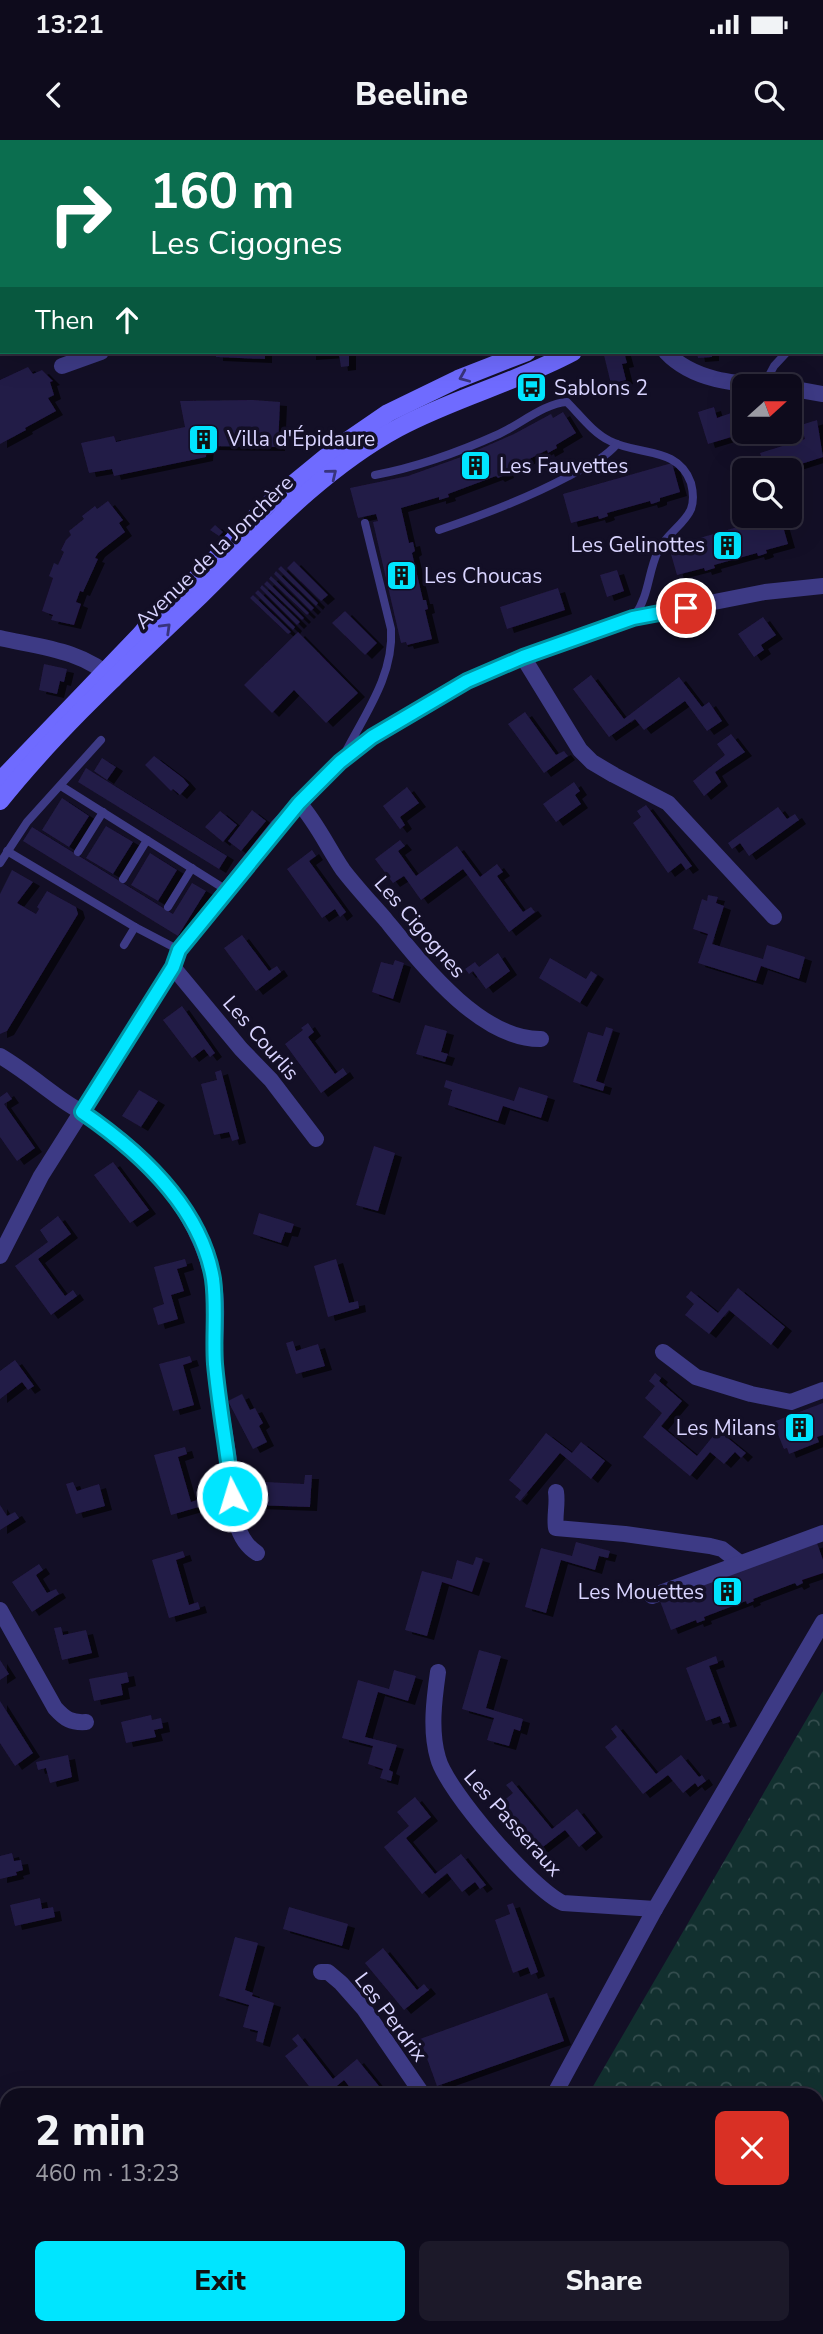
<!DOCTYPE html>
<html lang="en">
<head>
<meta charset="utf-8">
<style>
	:root { --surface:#0e0b1c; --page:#1c1929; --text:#f1f3f6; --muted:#9b9ba3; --line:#2e2b3b; --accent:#00e5ff }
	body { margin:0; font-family:"Nunito Sans",sans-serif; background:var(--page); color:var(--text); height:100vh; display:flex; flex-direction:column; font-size:26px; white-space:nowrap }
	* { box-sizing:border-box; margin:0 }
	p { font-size:23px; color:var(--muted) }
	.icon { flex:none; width:38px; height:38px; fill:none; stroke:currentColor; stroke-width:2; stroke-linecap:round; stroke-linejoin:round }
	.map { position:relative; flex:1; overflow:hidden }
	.drawer { position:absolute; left:0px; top:1948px; width:824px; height:247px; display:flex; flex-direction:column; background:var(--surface); border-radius:21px 21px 0 0; box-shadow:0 7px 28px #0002,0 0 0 2px var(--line) }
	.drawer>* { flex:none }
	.top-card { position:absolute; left:0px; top:0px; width:824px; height:214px; box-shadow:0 7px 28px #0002,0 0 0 2px var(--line); background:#0b6e4f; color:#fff; overflow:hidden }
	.needle { width:46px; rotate:69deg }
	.fabs { position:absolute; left:732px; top:234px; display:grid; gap:14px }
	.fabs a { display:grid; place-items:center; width:70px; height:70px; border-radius:10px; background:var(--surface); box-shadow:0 7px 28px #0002,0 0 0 2px var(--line); font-size:35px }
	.pin { position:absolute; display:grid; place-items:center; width:60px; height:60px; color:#fff; margin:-30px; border:4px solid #fff; border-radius:50%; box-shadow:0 2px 7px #0007 }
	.me { position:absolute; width:77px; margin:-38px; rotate:355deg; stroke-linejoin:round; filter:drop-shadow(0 0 5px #0008) }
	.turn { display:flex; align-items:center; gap:24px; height:147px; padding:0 35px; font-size:32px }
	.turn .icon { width:91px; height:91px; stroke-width:2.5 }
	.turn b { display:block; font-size:49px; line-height:60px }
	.then { display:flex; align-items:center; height:66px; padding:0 35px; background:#0003; gap:14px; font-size:26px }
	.round { display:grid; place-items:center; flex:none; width:74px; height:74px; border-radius:10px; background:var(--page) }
	.overview { display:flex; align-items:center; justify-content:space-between; height:119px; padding:0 35px }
	h1 { font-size:42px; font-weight:800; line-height:52px }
	.primary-button { display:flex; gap:14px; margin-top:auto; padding:14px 35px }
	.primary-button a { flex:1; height:80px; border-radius:10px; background:var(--accent); color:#111; font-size:28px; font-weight:800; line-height:80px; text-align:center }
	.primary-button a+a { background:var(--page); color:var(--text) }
	.status { display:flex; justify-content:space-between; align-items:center; height:49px; padding:0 35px; background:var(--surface); direction:ltr }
	.status svg { height:19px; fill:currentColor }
	header { display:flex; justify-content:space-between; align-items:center; height:91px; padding:0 35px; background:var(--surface); font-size:32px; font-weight:800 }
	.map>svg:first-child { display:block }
	.forest { fill:url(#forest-crowns) }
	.building { fill:#241b47; filter:url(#shadow) }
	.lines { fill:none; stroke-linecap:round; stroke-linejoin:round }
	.highway-tunnel { stroke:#312d47; stroke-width:21; stroke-dasharray:21 10; stroke-linecap:butt }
	.lane { stroke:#3d3a85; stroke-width:8 }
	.street { stroke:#3d3a85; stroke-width:16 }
	.secondary { stroke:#6f6bff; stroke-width:18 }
	.oneway { stroke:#38347d }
	.route-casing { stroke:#0095a6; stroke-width:18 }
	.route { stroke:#00e5ff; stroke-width:12 }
	.labels { text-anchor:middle; stroke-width:7; stroke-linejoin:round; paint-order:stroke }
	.poi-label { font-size:21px; fill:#d9d4ff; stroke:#130f26; text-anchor:start }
	.street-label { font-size:21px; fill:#d9d4ff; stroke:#130f26 }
</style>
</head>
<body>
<div class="status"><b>13:21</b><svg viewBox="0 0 49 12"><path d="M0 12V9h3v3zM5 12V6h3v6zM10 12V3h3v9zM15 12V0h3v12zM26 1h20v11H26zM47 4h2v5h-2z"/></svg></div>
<header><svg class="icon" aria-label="back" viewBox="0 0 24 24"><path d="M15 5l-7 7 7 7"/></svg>Beeline<svg class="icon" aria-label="search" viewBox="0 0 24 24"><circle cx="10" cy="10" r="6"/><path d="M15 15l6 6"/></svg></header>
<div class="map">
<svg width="823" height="2194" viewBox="0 0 823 2194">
	<defs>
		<pattern id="forest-crowns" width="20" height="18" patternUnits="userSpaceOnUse" patternTransform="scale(1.75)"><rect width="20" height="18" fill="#12302f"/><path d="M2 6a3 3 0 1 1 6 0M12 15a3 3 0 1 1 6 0" fill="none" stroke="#344d4e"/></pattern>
		<filter id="shadow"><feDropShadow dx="7" dy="4" stdDeviation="0" flood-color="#0009"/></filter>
	</defs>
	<rect width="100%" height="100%" fill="#130f26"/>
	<g class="forest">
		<path d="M0,0H219V2H2V33Z"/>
		<path d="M823,1551V2194H449L453,2188H817V1955H588Z"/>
	</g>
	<g class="building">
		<path d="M216,212H265V219L216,217Z"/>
		<path d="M309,212H349V226L341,227L339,214L309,216Z"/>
		<path d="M616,212H624L627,223L622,224L626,240L611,244L604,215Z"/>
		<path d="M697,212H712V217L698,218Z"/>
		<path d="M28,227L33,234L42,230L53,241L50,242L54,255L48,258L56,271L25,288L26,290L0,304V240Z"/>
		<path d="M253,260L280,262L278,307L207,306L206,317L114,336L112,329L89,333L81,303L114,296L116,302L185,287L180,261Z"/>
		<path d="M714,267L717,278L731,273L738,295L708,304L698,272Z"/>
		<path d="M563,272L576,293L556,305L557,308L548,313L547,310L506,331L507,334L498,338L496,336L448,354L449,357L439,360V357L401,368L409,403L413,402L415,411L412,413L423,460H426L428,469L425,470L432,499L407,505L406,502L401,503L373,382L378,381L376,374L358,378L350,348L408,336L464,316L514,294L551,274L553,278Z"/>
		<path d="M817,280L823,317L779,331H766L760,313L805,299L801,285Z"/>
		<path d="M672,323L680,352L660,358V361L655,363L651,364L650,361L607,373L608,376L603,378L599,379L598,376L571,383L563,354Z"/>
		<path d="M108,361L123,380L119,383L125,392L98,413L95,418L98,419L83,452L80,451L76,462L81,464L74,485L51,480L53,475L42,471L53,438L49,436L54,423L58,425L64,412L61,410L66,400L71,395L69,391L84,379L82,376L95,366L97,369Z"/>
		<path d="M775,376H780L788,404L766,410L767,413L762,415L758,416L757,413L714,425L715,428L705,431L704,428L677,435L669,407Z"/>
		<path d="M215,385L223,392L219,396L210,390Z"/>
		<path d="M294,421L328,455L321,461L287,428Z"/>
		<path d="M281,426L318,463L316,466L278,429Z"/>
		<path d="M617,430L624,451L607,457L600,435Z"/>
		<path d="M276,431L314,468L311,471L274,434Z"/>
		<path d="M271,436L309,473L307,475L269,439Z"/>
		<path d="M267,441L304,478L302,480L264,444Z"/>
		<path d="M262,445L300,482L297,485L260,448Z"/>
		<path d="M558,448L565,470L507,489L500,467Z"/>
		<path d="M258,450L295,487L293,490L255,453Z"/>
		<path d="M253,455L291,492L288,494L250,458Z"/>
		<path d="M345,471L377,503L365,515L332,483Z"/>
		<path d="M763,477L776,495L761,505L764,510L754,517L738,494Z"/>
		<path d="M298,492L358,553L326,583L294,550L272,573L244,545Z"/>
		<path d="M44,524L67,529L64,542L60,541L57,554L39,550Z"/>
		<path d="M591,535L624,579L679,537L702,567L709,562L722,581L707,591L685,561L644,590L635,579L609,597L573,549Z"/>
		<path d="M525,572L556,615L564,611L568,616L544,633L508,584Z"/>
		<path d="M731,594L745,612L715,632L721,642L704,656L693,641L725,615L717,604Z"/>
		<path d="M154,616L183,638L189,645L180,655L173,649L171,651L145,625Z"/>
		<path d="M102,618L116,627L107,640L94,631Z"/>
		<path d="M86,628L227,716L219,729L78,642Z"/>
		<path d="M574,642L580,651L575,655L581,664L556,682L543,664Z"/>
		<path d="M407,647L419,663L400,677L405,685L400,689L383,666Z"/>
		<path d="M62,658L89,676L69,707L42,690Z"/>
		<path d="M646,665L692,726L686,730L681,723L668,733L633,683L641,677L637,671Z"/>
		<path d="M778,667L787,679L795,674L799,680L749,716L740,703L732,709L728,703Z"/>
		<path d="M252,670L266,681L241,711L228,701Z"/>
		<path d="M220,671L237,685L223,702L205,687Z"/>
		<path d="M106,686L133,702L113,734L86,718Z"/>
		<path d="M32,687L173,774L192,743L206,751L178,796L23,701Z"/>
		<path d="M400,700L405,706L398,711L416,736L457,706L480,737L497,724L503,732L497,736L523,772L531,767L535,772L509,792L463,729L421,760L404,736L393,743L375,719Z"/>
		<path d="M312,710L316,716L309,721L346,772L340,777L335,769L322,778L287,729Z"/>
		<path d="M150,713L177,730L158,761L131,745Z"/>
		<path d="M12,730L33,742L17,763L36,774L39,769L37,767L47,751L76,767L78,774L7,891L0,894V754Z"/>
		<path d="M708,755L718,757L716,763L724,766L712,804L763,819L767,805L805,817L799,839L761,826L756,841L698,823L708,794L693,789L702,759L707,761Z"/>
		<path d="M242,795L269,831L277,826L281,832L256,851L224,808Z"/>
		<path d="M498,813L510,831L486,849L473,831L469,834L465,829L475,822L479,827Z"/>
		<path d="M550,818L586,839L591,831L597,835L580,863L539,838Z"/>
		<path d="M395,820L404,823L393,859L372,852L381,822L393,825Z"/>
		<path d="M182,866L215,913L210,917L204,909L192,918L163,880Z"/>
		<path d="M308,883L314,892L308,897L335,934L343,928L347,934L321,953L285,904L303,890L301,888Z"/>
		<path d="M425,885L447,891L441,912L448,914L445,922L416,914Z"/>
		<path d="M606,887L613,889L596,941L605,944L603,951L573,942L588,892L603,896Z"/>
		<path d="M221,930L239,999L232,1001L229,992L214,995L201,944L217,940L215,932Z"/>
		<path d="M446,940L514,961L519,947L548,956L541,978L503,966L498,981L448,965L452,950L444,947Z"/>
		<path d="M139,950L158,961L141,987L122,976Z"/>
		<path d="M7,952L12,959L4,964L35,1008L17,1021L0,997V957Z"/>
		<path d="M374,1006L395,1013L378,1071L356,1065Z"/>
		<path d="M113,1022L149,1070L130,1083L94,1035Z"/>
		<path d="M259,1073L294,1084L291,1093L285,1092L281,1103L253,1094Z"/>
		<path d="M58,1076L71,1094L38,1119L65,1156L73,1150L77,1156L51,1175L15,1126L48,1102L40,1090Z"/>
		<path d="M185,1119L187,1126L177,1129L184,1151L171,1155L178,1179L158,1185L153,1168L164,1164L154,1127Z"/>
		<path d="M336,1119L349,1163L358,1161L359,1168L328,1177L314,1126Z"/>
		<path d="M738,1148L785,1187L771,1205L729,1170L709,1194L685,1175L694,1164L686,1157L691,1151L718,1173Z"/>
		<path d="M293,1201L296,1211L318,1204L325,1226L296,1234L286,1203Z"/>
		<path d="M190,1216L192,1222L183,1225L194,1265L173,1271L159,1224Z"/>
		<path d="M15,1220L34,1246L28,1250L22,1242L0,1259V1231Z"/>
		<path d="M655,1233L661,1238L659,1241L682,1261L661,1286L697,1316L718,1290L746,1313L741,1318L735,1312L724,1324L710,1312L690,1336L643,1297L662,1273L645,1258L655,1246L649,1241Z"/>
		<path d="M242,1254L250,1270L255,1268L263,1283L259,1286L267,1302L253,1309L228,1261Z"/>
		<path d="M823,1263V1295L817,1297L819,1302L789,1314L787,1308L784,1309L773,1282Z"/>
		<path d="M546,1293L572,1313L581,1302L605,1321L591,1339L560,1313L520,1361L515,1357L521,1350L509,1340Z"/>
		<path d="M185,1307L187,1314L178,1317L191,1362L200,1359L202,1366L171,1375L154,1315Z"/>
		<path d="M305,1335H312L310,1367L253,1365L254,1350H244V1341L304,1344Z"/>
		<path d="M73,1342L77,1351L99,1344L105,1366L76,1374L66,1344Z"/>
		<path d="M0,1365L7,1376L15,1372L19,1378L0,1390Z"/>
		<path d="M576,1402L610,1411L608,1418L599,1416L595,1430L561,1420L546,1473L525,1467L541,1408L572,1416Z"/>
		<path d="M817,1403L823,1420V1433L802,1440L803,1443L797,1446L795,1443L753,1459L754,1461L747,1464L746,1461L704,1477L705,1480L697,1483L696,1480L671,1490L660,1461Z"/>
		<path d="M183,1411L185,1417L176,1420L189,1465L198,1462L200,1469L169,1478L152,1420Z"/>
		<path d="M476,1417L483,1419L472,1452L442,1442L427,1496L405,1490L422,1431L452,1439L457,1420L473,1425Z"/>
		<path d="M39,1424L43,1430L36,1435L42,1445L47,1453L56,1449L59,1454L32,1472L12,1442Z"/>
		<path d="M61,1487L63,1495L86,1490L92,1513L62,1520L54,1488Z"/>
		<path d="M479,1510L501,1516L486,1568L523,1579L520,1591L514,1589L509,1606L487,1600L494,1578L462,1569Z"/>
		<path d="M716,1516L718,1523L709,1526L730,1582L723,1584L720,1576L706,1581L686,1528Z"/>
		<path d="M0,1520L9,1534L0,1540Z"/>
		<path d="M394,1530L416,1536L408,1561L378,1552L365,1597L397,1605L389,1630L393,1632L391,1641L380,1638L383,1629L368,1624L373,1606L342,1598L358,1540L389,1549Z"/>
		<path d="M127,1532L129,1542L121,1544L123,1555L94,1561L89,1539Z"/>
		<path d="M0,1561L33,1613L15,1626L0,1603Z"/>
		<path d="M151,1575L152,1580L161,1578L163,1588L154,1590L156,1597L126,1603L121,1582Z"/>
		<path d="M616,1585L656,1634L681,1615L699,1637L702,1635L706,1641L698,1647L695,1643L683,1653L668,1635L643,1654L605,1607L617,1597L611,1589Z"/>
		<path d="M68,1615L72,1637L50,1643L46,1628L38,1630L36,1622Z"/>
		<path d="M512,1641L552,1689L577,1669L596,1693L579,1707L565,1690L539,1710L501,1663L513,1653L506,1645Z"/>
		<path d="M415,1657L431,1677L406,1698L435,1734L461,1714L486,1745L480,1749L475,1742L462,1752L447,1733L422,1754L384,1707L409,1686L397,1672Z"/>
		<path d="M12,1713L14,1721L21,1720L23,1730L16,1732L17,1735L0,1739V1716Z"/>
		<path d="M40,1758L42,1769L53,1767L55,1777L15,1786L10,1765Z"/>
		<path d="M513,1763L538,1832L531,1835L528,1827L513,1833L495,1780L510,1774L507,1765Z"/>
		<path d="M289,1767L348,1784L342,1806L283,1789Z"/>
		<path d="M235,1797L258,1803L245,1850L253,1853L252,1856L274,1863L263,1903L256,1901L258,1891L243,1887L249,1865L219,1856Z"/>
		<path d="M383,1808L417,1850L424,1844L429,1850L404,1870L365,1823Z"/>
		<path d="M547,1853L564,1901L437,1946L420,1899Z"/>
		<path d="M298,1894L333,1939L357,1919L383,1951L377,1955L372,1949L364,1955H356L344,1940L326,1955H316L285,1916L298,1906L292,1899Z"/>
		<path d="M0,2145L7,2147V2179L0,2177Z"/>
		<path d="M64,2188H84L89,2194H59L58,2193Z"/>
		<path d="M334,2188H358L361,2194H337Z"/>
	</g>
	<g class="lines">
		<g class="highway-tunnel">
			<path d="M0,2092L7,2094"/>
			<path d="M0,2112L7,2114"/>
			<path d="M320,2188L348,2194"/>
			<path d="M491,2188L531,2194"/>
		</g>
		<g class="lane">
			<path d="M534,0L535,2"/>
			<path d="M822,185L823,184"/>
			<path d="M764,245L774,226L787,212"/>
			<path d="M375,335C418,327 459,312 499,294C519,285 545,263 567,262C580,275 593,293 610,301C639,316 678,306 691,343C693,351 694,361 691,369C685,384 665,395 658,411C648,432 649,456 635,475"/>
			<path d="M439,390C483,375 526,359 567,337C585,327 603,320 617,304"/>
			<path d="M345,613C365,574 394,535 391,489L365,383"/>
			<path d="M61,646L228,751"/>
			<path d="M7,711L135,787L179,810"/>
			<path d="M78,712L103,672"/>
			<path d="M0,723L27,682L101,600"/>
			<path d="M123,739L147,700"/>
			<path d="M168,767L192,728"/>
			<path d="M124,805L135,787"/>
			<path d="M754,2188L763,2194"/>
			<path d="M607,2194L615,2188"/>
		</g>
		<g class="street">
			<path d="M607,2L610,0"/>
			<path d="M0,150H2"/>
			<path d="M666,212C695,243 742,244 782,247"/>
			<path d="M62,226L101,212"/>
			<path d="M789,248L823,254"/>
			<path d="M0,498C40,507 83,510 114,540"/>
			<path d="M523,517L580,610L592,622L614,635L668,663L774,777"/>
			<path d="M299,663C317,683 328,708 343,730C356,747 371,763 385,779C421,823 480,900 541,899"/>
			<path d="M173,827L241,909L271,940L316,999"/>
			<path d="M0,916C22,929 40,944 61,959C75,969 91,977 105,988C146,1018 183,1058 202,1105C212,1128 217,1154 216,1178C216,1192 214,1206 215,1220C217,1254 224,1287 229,1320C234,1350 228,1395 257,1413"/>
			<path d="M0,1116L41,1036L173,827L179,810L278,686L340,622L372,597L467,541L523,517L633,478L765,452L823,446"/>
			<path d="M663,1212L696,1237L751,1254L791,1262L823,1250"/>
			<path d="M556,1352C558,1365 554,1376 556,1388L625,1394L710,1406L722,1409L740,1423"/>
			<path d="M652,1456L823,1393"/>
			<path d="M0,1470L55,1568C65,1579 71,1583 86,1582"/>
			<path d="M438,1532C434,1560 430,1591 438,1618C446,1650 533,1750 563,1763L655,1769"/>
			<path d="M321,1832H328L341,1843L364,1869L423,1955"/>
			<path d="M554,1955L655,1769L823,1482"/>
			<path d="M422,2194L426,2188"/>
		</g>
		<g class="secondary">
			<path d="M0,45H2"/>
			<path d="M822,112H823"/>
			<path d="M0,641L141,494L152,480L195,440L265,367L337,308L388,273L458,239L527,212"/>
			<path d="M0,661C59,587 131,522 200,456C261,396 322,329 398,288C454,258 517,242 573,212"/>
		</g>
	</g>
	<defs><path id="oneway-chevron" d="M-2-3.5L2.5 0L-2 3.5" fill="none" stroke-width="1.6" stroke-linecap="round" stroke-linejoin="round" transform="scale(1.75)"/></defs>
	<g class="oneway">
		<use href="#oneway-chevron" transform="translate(464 237) rotate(157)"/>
		<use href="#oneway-chevron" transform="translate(332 334) rotate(-39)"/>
		<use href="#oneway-chevron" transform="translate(166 488) rotate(-44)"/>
	</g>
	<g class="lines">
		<defs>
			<path id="route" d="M232,1356C228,1312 219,1269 215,1224C213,1196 217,1168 213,1139C201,1067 139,1011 82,972L173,827L179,810L299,663L340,622L372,597L467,541L523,517L633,478L686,468"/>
		</defs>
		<use href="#route" class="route-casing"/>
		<use href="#route" class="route"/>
	</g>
	<defs>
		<symbol id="bus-square" viewBox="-11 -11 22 22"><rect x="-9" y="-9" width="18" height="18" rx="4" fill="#00e5ff" stroke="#130f26"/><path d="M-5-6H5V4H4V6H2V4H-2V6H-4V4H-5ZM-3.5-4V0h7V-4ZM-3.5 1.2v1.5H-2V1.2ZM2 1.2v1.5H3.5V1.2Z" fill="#111"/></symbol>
		<symbol id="building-square" viewBox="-11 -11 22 22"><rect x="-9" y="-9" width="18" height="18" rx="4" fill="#00e5ff" stroke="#130f26"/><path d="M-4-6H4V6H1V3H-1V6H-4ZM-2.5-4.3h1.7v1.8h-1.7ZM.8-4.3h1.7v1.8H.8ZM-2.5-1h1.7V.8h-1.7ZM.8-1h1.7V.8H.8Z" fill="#111"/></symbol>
	</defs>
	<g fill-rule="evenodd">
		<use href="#bus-square" x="514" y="230" width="35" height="35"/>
		<use href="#building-square" x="186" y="282" width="35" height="35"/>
		<use href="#building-square" x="458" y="308" width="35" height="35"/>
		<use href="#building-square" x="710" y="388" width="35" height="35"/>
		<use href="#building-square" x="384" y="418" width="35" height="35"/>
		<use href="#building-square" x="782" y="1270" width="35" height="35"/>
		<use href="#building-square" x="710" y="1434" width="35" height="35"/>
	</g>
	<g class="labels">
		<g class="poi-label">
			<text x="554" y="255">Sablons 2</text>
			<text x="227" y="306">Villa d'Épidaure</text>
			<text x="499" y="333">Les Fauvettes</text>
			<text x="705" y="412" text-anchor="end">Les Gelinottes</text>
			<text x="424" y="443">Les Choucas</text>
			<text x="776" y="1295" text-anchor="end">Les Milans</text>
			<text x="704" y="1459" text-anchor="end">Les Mouettes</text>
		</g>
		<g class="street-label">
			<text transform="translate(214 412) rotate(-44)" y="7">Avenue de la Jonchère</text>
			<text transform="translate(420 787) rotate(49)" y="7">Les Cigognes</text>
			<text transform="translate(261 898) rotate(49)" y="7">Les Courlis</text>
			<text transform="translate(513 1683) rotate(48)" y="7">Les Passeraux</text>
			<text transform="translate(391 1877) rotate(53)" y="7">Les Perdrix</text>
		</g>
	</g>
</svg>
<div class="fabs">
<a><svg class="needle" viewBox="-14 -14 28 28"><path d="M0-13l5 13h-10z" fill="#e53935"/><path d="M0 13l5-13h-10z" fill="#9b9ba3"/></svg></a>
<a><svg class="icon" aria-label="search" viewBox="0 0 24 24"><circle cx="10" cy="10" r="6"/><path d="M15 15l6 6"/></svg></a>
</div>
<div class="pin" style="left:686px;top:468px;background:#d93025"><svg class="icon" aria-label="arrive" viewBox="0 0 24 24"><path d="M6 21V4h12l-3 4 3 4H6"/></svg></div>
<svg class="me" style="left:232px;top:1356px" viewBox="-20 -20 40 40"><circle r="17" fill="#00e5ff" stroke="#fff" stroke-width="3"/><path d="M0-11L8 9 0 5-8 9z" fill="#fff"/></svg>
<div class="top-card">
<div class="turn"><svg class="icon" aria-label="right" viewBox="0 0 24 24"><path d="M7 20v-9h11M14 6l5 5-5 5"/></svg><div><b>160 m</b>Les Cigognes</div></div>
<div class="then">Then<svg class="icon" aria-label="ahead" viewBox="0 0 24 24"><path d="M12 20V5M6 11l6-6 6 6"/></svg></div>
</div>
<section class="drawer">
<div class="overview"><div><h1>2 min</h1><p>460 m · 13:23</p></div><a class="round" style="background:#d93025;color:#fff"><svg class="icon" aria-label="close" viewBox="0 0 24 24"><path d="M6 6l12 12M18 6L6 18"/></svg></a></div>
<div class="primary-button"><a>Exit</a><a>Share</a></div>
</section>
</div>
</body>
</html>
